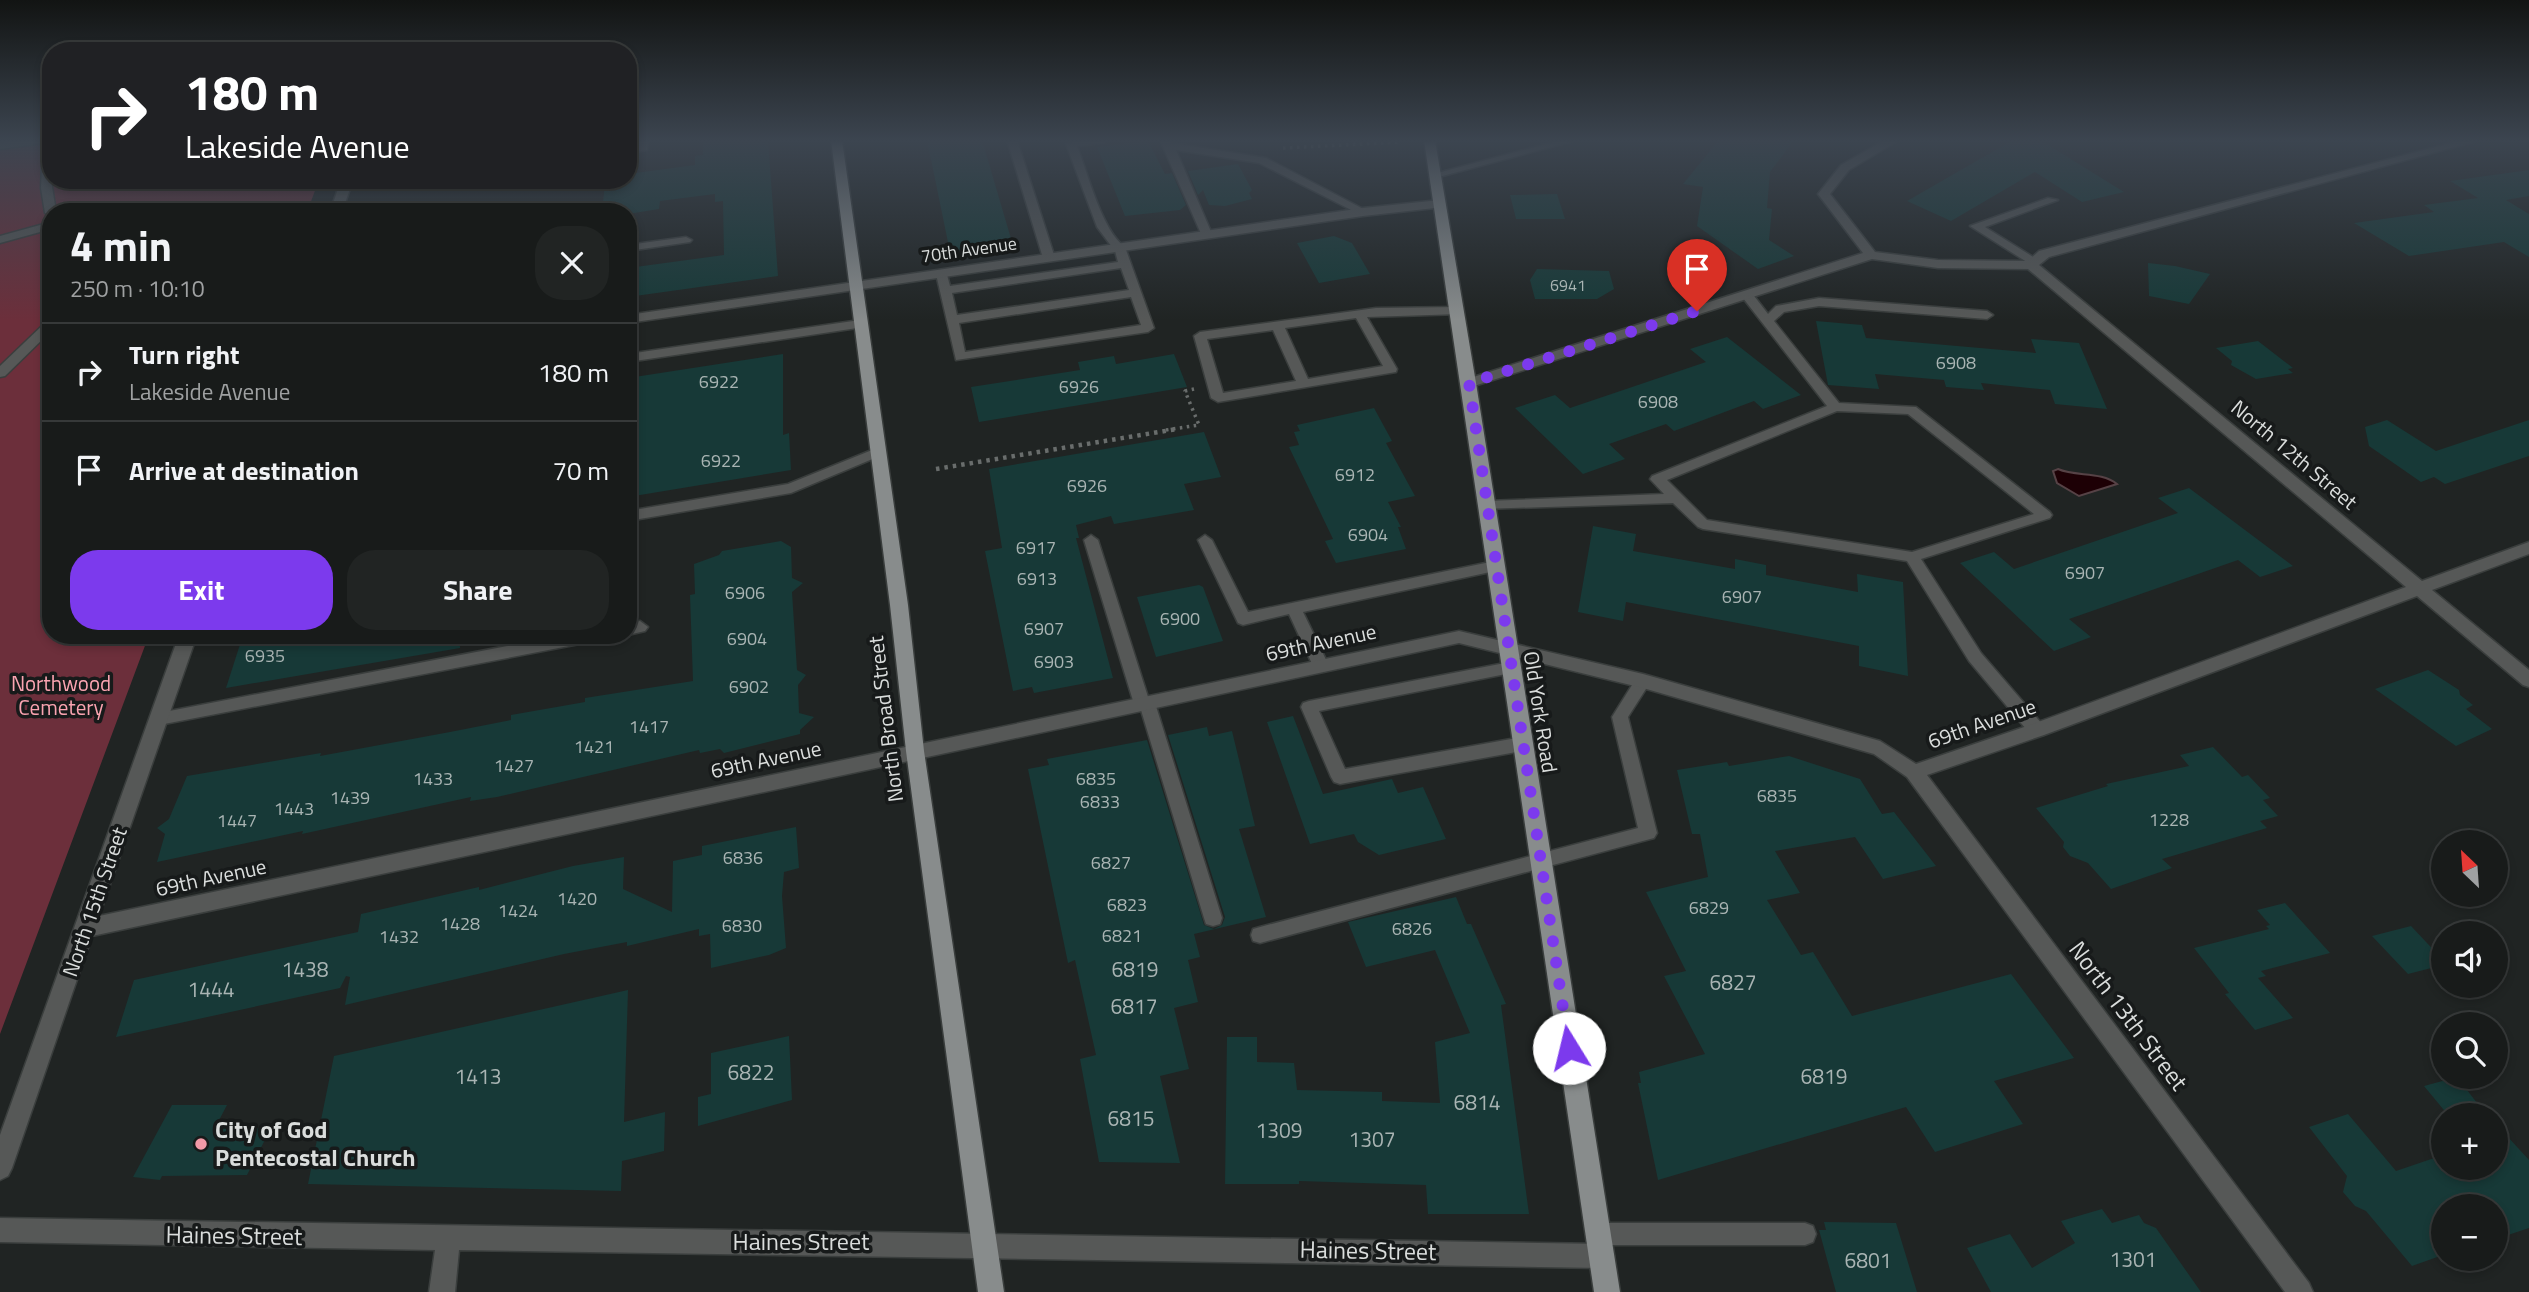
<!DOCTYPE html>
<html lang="en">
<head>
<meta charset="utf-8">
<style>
	:root { --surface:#181b1a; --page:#212423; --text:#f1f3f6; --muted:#9fa1a2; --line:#363939; --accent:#7c3aed }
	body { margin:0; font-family:"Titillium Web",sans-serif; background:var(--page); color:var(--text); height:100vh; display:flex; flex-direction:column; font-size:26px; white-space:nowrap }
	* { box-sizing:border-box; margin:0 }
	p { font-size:23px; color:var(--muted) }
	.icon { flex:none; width:38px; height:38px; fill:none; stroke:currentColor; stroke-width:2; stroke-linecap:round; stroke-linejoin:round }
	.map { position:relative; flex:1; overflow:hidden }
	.drawer { position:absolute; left:42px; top:203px; width:595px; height:441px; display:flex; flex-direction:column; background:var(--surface); border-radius:28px; box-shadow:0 4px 10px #0003,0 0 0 2px var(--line) }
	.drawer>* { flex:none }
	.hud { position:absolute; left:42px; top:42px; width:595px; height:147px; border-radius:28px; box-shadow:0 4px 10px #0003,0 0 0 2px var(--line); background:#202124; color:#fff; overflow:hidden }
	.needle { width:46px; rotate:335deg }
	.controls { position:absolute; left:2431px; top:830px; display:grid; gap:14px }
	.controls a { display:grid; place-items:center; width:77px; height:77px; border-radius:50%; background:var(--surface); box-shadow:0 4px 10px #0003,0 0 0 2px var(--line); font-size:35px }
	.pin { position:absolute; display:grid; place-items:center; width:60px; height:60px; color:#fff; margin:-72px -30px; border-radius:50% 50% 50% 0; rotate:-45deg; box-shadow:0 0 7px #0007 }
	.pin .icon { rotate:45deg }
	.me { position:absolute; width:77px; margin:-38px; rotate:351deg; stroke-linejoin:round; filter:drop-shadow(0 0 5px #0008) }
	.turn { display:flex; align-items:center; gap:24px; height:147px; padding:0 28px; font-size:32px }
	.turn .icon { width:91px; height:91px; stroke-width:2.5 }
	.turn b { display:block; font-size:49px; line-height:60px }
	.round { display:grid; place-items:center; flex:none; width:74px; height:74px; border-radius:28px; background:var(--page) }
	.headline { display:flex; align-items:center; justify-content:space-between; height:119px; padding:0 28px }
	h1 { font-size:42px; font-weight:700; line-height:52px }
	.action { display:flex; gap:14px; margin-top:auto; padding:14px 28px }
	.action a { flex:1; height:80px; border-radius:28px; background:var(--accent); color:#fff; font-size:28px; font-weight:700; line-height:80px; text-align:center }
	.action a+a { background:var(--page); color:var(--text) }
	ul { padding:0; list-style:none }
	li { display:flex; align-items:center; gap:21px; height:98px; padding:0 28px; border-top:2px solid var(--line) }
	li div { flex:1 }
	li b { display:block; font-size:26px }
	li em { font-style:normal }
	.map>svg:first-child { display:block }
	.green { fill:#6c2f3b }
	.water { fill:#1d0005; stroke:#564246; stroke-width:2 }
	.building { fill:#173937 }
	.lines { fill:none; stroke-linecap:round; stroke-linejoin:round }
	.service-casing { stroke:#3a3e3d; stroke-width:3 }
	.minor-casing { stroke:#3a3e3d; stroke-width:3 }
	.primary-casing { stroke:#3a3e3d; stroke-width:3 }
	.path-far1 { stroke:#696d6c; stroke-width:3.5; stroke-dasharray:2.5 4.5; stroke-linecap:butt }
	.path { stroke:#696d6c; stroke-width:4.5; stroke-dasharray:3.5 5; stroke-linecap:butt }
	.service { fill:#565857; fill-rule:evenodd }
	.minor { fill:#565857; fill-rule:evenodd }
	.primary { fill:#888c8c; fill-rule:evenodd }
	.route { stroke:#7c3aed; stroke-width:12; stroke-dasharray:0 21.6 }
	.poi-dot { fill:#f39aa8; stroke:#171a1a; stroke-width:2.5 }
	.labels { text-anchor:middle; stroke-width:7; stroke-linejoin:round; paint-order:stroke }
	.far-number-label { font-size:16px; fill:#a9b4b3 }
	.far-street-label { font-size:18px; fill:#dadddc; stroke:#171a1a }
	.number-label { font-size:18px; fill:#a9b4b3 }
	.street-label { font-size:21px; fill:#dadddc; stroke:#171a1a }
	.park-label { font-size:21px; fill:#fba4b1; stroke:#171a1a }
	.near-number-label { font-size:21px; fill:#a9b4b3 }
	.near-street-label { font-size:24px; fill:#dadddc; stroke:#171a1a }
	.near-poi-label { font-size:24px; font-weight:bold; fill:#dadddc; stroke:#171a1a; text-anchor:start }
</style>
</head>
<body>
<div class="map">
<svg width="2529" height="1292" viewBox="0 0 2529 1292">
	<rect width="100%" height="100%" fill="#202423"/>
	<path class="green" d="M0,140H51V180H319L307,212H51V635H149L0,1034Z"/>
	<path class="water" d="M2058,469C2076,477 2101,471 2117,484L2079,496L2057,483L2053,471Z"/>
	<g class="building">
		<path d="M703,140H768L778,276L628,297V268L724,255L723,201L715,202V194L660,201L659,209L628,214L602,212L605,183L628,180V174L695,165V156L703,155Z"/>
		<path d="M927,140H982L1012,242L950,252Z"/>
		<path d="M1719,140H1794L1770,172L1767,208L1772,209L1769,240L1794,256L1758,269L1697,226L1703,187L1683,184Z"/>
		<path d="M2013,140H2040L2124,192L2082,202L2035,172L1951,221L1907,201Z"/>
		<path d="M1148,141L1165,174L1172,173L1186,205L1180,210L1125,216L1097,147Z"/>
		<path d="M1238,164L1252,190L1249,193L1252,199L1225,206L1209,205L1203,190L1198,195L1188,171Z"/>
		<path d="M2529,170V196L2506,200L2529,214V257L2504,242L2409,256L2354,223L2434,212L2424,205L2478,198L2450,181Z"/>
		<path d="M1557,194L1565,219H1516L1510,195Z"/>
		<path d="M1334,236L1352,243L1370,274L1319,283L1297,243Z"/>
		<path d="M2148,263L2175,266L2210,274L2189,304L2149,296Z"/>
		<path d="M1537,269L1609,271L1614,289L1597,299H1535L1530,280Z"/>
		<path d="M1816,321L1862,325L1866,338L2036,353L2031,339L2079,343L2107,409L2055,404L2050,390L1981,383L1984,390L1946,387L1944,380L1875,374L1879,389L1828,385Z"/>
		<path d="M1727,337L1801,395L1763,409L1754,401L1674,431L1666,424L1609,444L1625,459L1583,474L1515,408L1555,395L1570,408L1706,362L1690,349Z"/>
		<path d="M2258,341L2293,368L2288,369L2293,373L2256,379L2231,365L2232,361L2216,348Z"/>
		<path d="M783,354V435L789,433L791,470L628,497V378Z"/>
		<path d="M1174,354L1187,387L979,422L971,387L1080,370L1078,362L1114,356L1116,364Z"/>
		<path d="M1374,408L1392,441L1386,443L1415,496L1388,502L1401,527H1398L1406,549L1336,563L1325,541L1333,539L1289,447L1299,445L1294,432L1300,431L1297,425Z"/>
		<path d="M2387,420L2436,451L2529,420V456L2445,484L2434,477L2421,482L2369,446L2365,427Z"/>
		<path d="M1204,432L1221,477L1184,484L1194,510L1114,524L1111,516L1076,525L1079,538H1076L1113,678L1034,693L1032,687L1013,691L985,551L1002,548L989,469Z"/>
		<path d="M2189,488L2293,566L2260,577L2238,560L2069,619L2091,637L2054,651L1960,563L1994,552L2014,569L2178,513L2158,498Z"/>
		<path d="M1593,526L1636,534L1633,551L1735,569V559L1766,565V575L1858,592L1857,574L1903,582L1908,676L1859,666V646L1626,602L1623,621L1578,612Z"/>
		<path d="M781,541L791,547L792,578L803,583L792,592L797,670L806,675L798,685L799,713L814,717L800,730V734L724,753L720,749L700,753L699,750L497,797L470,801L471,797L302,834L303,831L157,862L165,834L157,828L169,819L187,776L321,753L320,756L450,732L511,720V715L585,702V698L693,681L690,595L695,594L694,564L719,555L722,551Z"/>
		<path d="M1199,585L1203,587L1223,641L1156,657L1137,597Z"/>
		<path d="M243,635H459L460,648L226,688Z"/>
		<path d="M2428,670L2459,690L2460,695L2473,705L2466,709L2492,729L2456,746L2375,689Z"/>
		<path d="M1293,716L1323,794L1392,779L1398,793L1423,787L1446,839L1379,855L1358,842L1354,834L1310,844L1267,722Z"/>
		<path d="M1207,727L1209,736L1232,731L1255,826L1239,829L1266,917L1194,934L1200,957L1188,960L1198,1002L1174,1008L1189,1069L1160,1076L1180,1163L1099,1162L1080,1059L1096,1055L1075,960L1068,963L1028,769L1049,765L1047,759L1147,740L1204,925L1214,929L1222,925L1225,917L1168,735Z"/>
		<path d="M2213,747L2242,777L2248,775L2270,798L2263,800L2278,816L2260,821L2267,828L2162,859L2172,868L2111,889L2088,863L2070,856L2063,847L2064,842L2036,808L2108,786L2106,784L2189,766L2180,755Z"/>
		<path d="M1789,756L1860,779L1882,814L1894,812L1936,866L1883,879L1855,837L1775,851L1800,893L1767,900L1801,955L1813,952L1852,1016L2011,974L2074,1058L1994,1081L2023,1124L1935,1152L1906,1107L1658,1180L1638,1083H1641L1639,1072L1705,1054L1664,976L1686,971L1646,892L1708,877L1700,834H1692L1677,770L1727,762L1729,766Z"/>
		<path d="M796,827L799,868L784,872L782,896L786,948L769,955L711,968L710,934L699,936V929L627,946V942L564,954L345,1005L350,977L346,976L340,988L116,1037L134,980L358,932L361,914L479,887V890L573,866L624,857L623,889L672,912L673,861L702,855V846Z"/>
		<path d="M1456,897L1467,924H1471L1506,1004L1501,1005L1529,1214H1428L1426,1185L1299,1181V1184H1225L1227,1037H1257V1062L1294,1063L1297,1090L1382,1092V1101L1440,1103L1435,1042L1470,1033L1435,950L1366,967L1348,922Z"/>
		<path d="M2285,903L2330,953L2261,971L2266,976L2258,978L2293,1018L2255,1030L2225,994L2229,993L2194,948L2269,929L2266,926L2270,925L2257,910Z"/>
		<path d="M2411,926L2443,960V965L2408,974L2372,936Z"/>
		<path d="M628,990L624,1122L665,1112L664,1151L622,1161L621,1191L308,1184L334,1056Z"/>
		<path d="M789,1036L792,1100L698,1126V1097L711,1094V1053Z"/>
		<path d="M2457,1077L2477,1103L2487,1115H2448L2424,1086Z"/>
		<path d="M172,1105H227L215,1128H271L247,1175L162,1176L160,1180L133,1177Z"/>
		<path d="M2348,1114L2396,1171L2443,1155V1167H2496V1124L2529,1160V1228L2496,1239V1206H2443V1255L2412,1266L2366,1211L2355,1206L2343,1192L2347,1176L2309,1127Z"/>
		<path d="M2102,1209L2112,1223L2139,1215L2144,1223L2156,1228L2201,1292H1991L1967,1248L2010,1234L2032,1268L2075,1243L2061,1221Z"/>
		<path d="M1824,1222L1896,1223L1917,1292H1836L1819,1230H1826Z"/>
	</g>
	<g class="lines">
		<defs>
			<g id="service">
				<path d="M25,140H51V180L56,212H51V216L45,213L41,188L43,143L0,149V143Z"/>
				<path d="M638,140H648L647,150L628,153V147L638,146Z"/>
				<path d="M1007,140H1017L1055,258L1053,260L1049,261L1043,258Z"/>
				<path d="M1082,140H1108L1103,143L1077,146C1088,174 1102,231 1125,247L1154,328L1148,332L956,360L936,274L938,271H946L950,286L1118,262L1115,251L1097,227L1066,144ZM1121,268L1129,290L957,315L952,293ZM1131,297L1141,325L965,352L959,323Z"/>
				<path d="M1160,140H1170L1172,143L1266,158L1369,212L1359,214L1259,163L1176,150L1212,234L1202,236Z"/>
				<path d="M1561,140H1577L1435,178L1430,175Z"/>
				<path d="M2048,198L2058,200L1985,227L2038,260V264H2030L1970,226Z"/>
				<path d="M51,222V229L0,243V236Z"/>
				<path d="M686,237L692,240L690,242L628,251V245Z"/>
				<path d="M1747,291L1751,292L1768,314L1776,306L1819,298L1987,311L1993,315L1987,319L1819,306L1784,312L1774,321L1839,403L1916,407L2050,512L2052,515L2050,518L1921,559L1981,653L2043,725L2045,730L2043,735H2031L1969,661L1907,561L1703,529L1698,527L1673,503L1482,509L1480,506L1487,501L1664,494L1650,479L1652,476L1827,406L1743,298V292ZM1837,411L1908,414L2034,514L1912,552L1707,520L1667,480Z"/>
				<path d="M1457,307L1463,311L1461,314L1367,317L1397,369L1396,372L1218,402L1211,398L1194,336L1200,332L1376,308ZM1356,318L1383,366L1308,379L1285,328ZM1273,330L1296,381L1223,393L1207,339Z"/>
				<path d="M51,320V331L5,376L0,377V366L47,321Z"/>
				<path d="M860,320L864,321V327L628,362V354Z"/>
				<path d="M877,448L882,449L884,452L882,455L791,493L628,521V511L788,484Z"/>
				<path d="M1091,535L1098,540L1148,697L1155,703L1222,918L1220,924L1213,926L1206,924L1204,918L1141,710L1134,704L1084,540Z"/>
				<path d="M1205,535L1212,540L1248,612L1495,561L1502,566L1495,571L1303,612L1329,666L1321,672L1313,666L1289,614L1243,625L1238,623L1198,540Z"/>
				<path d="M640,621L648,627L645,631L628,635V623Z"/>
				<path d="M564,635H603L595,641L159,725L153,723L151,719L153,715L159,713Z"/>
				<path d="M1510,662L1516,664L1518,668L1516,672L1319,711L1345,769L1522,737L1528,739L1530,744L1528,749L1522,751L1340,784L1334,782L1331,777L1301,707L1303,703L1309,701Z"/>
				<path d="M1643,675L1649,677L1651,681L1628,717L1657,833L1654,838L1260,943L1253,941L1251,935L1253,929L1260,927L1638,828L1612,717L1637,677Z"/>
				<path d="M1598,1223H1805L1813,1226L1816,1234L1813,1242L1805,1245H1598L1590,1242L1587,1234L1590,1226Z"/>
			</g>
			<g id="minor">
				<path d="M1885,140H1899L1849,170L1830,194L1875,252L1938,260L2028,261L2039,251L2462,140H2480L2049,257L2039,265L2422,581L2529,542V554L2432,590L2529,670V687L2523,685L2417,596L2044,735L1927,775L2309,1283L2313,1292H2285L1907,777L1874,754L1643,688L1459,643L92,936L12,1168L8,1176L0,1180V1135L179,635H197L99,916L1459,631L1643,674L1880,741L1916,764L2030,725L2406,587L2028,269L1938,268L1872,259L1474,386L1469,387L1462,383L1464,380L1863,253L1818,194L1841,165Z"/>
				<path d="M341,180H353L342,212H330Z"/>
				<path d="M1440,200L1444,201V207L1363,216L628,323V315L1363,208Z"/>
				<path d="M0,1218L1602,1244L1611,1247L1614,1256L1611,1265L1602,1268L459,1250L455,1292H429L435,1250L0,1242Z"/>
			</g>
			<g id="primary">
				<path d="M831,140H842L908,605L924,751L1004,1292H978L906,751L890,605Z"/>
				<path d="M1424,140H1435L1476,383L1620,1292H1594Z"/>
			</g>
		</defs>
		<use href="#service" class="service-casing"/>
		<use href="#minor" class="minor-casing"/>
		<use href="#primary" class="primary-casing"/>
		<g class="path-far1">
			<path d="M1283,148L1401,142"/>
			<path d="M1166,430L1199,425L1185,391L1194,389"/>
		</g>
		<path class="path" d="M936,469L1177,429"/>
		<use href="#service" class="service"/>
		<use href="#minor" class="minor"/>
		<use href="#primary" class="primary"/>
	</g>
	<linearGradient id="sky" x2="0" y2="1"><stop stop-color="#121413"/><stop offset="0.44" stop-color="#3c4550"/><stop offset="1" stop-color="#3c4550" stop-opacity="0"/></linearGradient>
	<rect width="2529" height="320" fill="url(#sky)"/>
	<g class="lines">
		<path class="route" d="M1569,1048L1469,383L1697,311"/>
	</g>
	<circle class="poi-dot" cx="201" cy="1144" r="7"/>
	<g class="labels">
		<g class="far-number-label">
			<text x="1568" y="291">6941</text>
		</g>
		<g class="far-street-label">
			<text transform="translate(969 250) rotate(-8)" y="6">70th Avenue</text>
		</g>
		<g class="number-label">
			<text x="1956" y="369">6908</text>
			<text x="719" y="388">6922</text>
			<text x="1079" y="393">6926</text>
			<text x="1658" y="408">6908</text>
			<text x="721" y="467">6922</text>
			<text x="1355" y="481">6912</text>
			<text x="1087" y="492">6926</text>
			<text x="1368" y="541">6904</text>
			<text x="1036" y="554">6917</text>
			<text x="2085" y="579">6907</text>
			<text x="1037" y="585">6913</text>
			<text x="745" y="599">6906</text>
			<text x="1742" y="603">6907</text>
			<text x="1180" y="625">6900</text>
			<text x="1044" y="635">6907</text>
			<text x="747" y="645">6904</text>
			<text x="265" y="662">6935</text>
			<text x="1054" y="668">6903</text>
			<text x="749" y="693">6902</text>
			<text x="649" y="733">1417</text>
			<text x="594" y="753">1421</text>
			<text x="514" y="772">1427</text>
			<text x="433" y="785">1433</text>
			<text x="1096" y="785">6835</text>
			<text x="1777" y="802">6835</text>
			<text x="350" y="804">1439</text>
			<text x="1100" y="808">6833</text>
			<text x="294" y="815">1443</text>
			<text x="2169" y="826">1228</text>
			<text x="237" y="827">1447</text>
			<text x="743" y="864">6836</text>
			<text x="1111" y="869">6827</text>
			<text x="577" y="905">1420</text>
			<text x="1127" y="911">6823</text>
			<text x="1709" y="914">6829</text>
			<text x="518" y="917">1424</text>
			<text x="460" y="930">1428</text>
			<text x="742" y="932">6830</text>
			<text x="1412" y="935">6826</text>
			<text x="1122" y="942">6821</text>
			<text x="399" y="943">1432</text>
		</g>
		<g class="street-label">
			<text transform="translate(2294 455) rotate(40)" y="7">North 12th Street</text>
			<text transform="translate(1321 643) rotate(-12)" y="7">69th Avenue</text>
			<text transform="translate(1540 712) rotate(81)" y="7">Old York Road</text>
			<text transform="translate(886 719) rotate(-97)" y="7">North Broad Street</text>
			<text transform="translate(1982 724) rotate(-19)" y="7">69th Avenue</text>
			<text transform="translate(766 760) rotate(-12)" y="7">69th Avenue</text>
			<text transform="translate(211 878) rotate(-12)" y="7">69th Avenue</text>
			<text transform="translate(95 902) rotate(-71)" y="7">North 15th Street</text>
		</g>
		<g class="park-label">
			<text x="61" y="691">Northwood<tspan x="61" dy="24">Cemetery</tspan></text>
		</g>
		<g class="near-number-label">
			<text x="305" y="977">1438</text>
			<text x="1135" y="977">6819</text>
			<text x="1733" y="990">6827</text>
			<text x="211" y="997">1444</text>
			<text x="1134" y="1014">6817</text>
			<text x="751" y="1080">6822</text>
			<text x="478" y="1084">1413</text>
			<text x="1824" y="1084">6819</text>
			<text x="1477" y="1110">6814</text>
			<text x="1131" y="1126">6815</text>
			<text x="1279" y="1138">1309</text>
			<text x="1372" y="1147">1307</text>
			<text x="2133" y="1267">1301</text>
			<text x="1868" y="1268">6801</text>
		</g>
		<g class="near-street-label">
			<text transform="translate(2128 1016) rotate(53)" y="8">North 13th Street</text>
			<text transform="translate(234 1236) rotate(1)" y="8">Haines Street</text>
			<text x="801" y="1250">Haines Street</text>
			<text transform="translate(1368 1251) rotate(1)" y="8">Haines Street</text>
		</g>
		<g class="near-poi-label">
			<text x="215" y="1138">City of God<tspan x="215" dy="28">Pentecostal Church</tspan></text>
		</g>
	</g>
</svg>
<div class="controls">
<a><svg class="needle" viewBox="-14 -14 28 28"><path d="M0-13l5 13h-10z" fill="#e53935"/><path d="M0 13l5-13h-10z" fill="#9fa1a2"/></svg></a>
<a><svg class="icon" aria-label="sound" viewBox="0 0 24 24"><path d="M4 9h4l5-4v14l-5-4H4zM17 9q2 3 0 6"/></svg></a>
<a><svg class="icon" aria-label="search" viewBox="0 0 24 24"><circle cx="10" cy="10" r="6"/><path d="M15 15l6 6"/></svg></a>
<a>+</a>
<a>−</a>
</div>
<div class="pin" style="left:1697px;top:311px;background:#d93025"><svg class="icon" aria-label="arrive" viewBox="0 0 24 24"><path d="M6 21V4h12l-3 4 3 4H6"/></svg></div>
<svg class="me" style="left:1569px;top:1048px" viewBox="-20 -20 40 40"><circle r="19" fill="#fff"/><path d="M0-13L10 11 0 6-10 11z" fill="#7c3aed"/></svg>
<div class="hud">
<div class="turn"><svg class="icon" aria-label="right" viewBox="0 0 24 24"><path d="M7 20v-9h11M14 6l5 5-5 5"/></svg><div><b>180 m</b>Lakeside Avenue</div></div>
</div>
<section class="drawer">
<div class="headline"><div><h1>4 min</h1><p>250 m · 10:10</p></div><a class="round"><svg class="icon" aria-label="close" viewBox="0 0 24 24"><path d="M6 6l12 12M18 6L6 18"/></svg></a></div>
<ul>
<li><svg class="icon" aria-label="right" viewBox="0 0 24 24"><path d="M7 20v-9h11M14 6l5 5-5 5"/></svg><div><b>Turn right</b><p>Lakeside Avenue</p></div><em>180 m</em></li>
<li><svg class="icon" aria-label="arrive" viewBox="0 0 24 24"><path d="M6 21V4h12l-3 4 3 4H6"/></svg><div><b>Arrive at destination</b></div><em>70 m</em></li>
</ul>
<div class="action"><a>Exit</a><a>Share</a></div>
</section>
</div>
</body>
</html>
